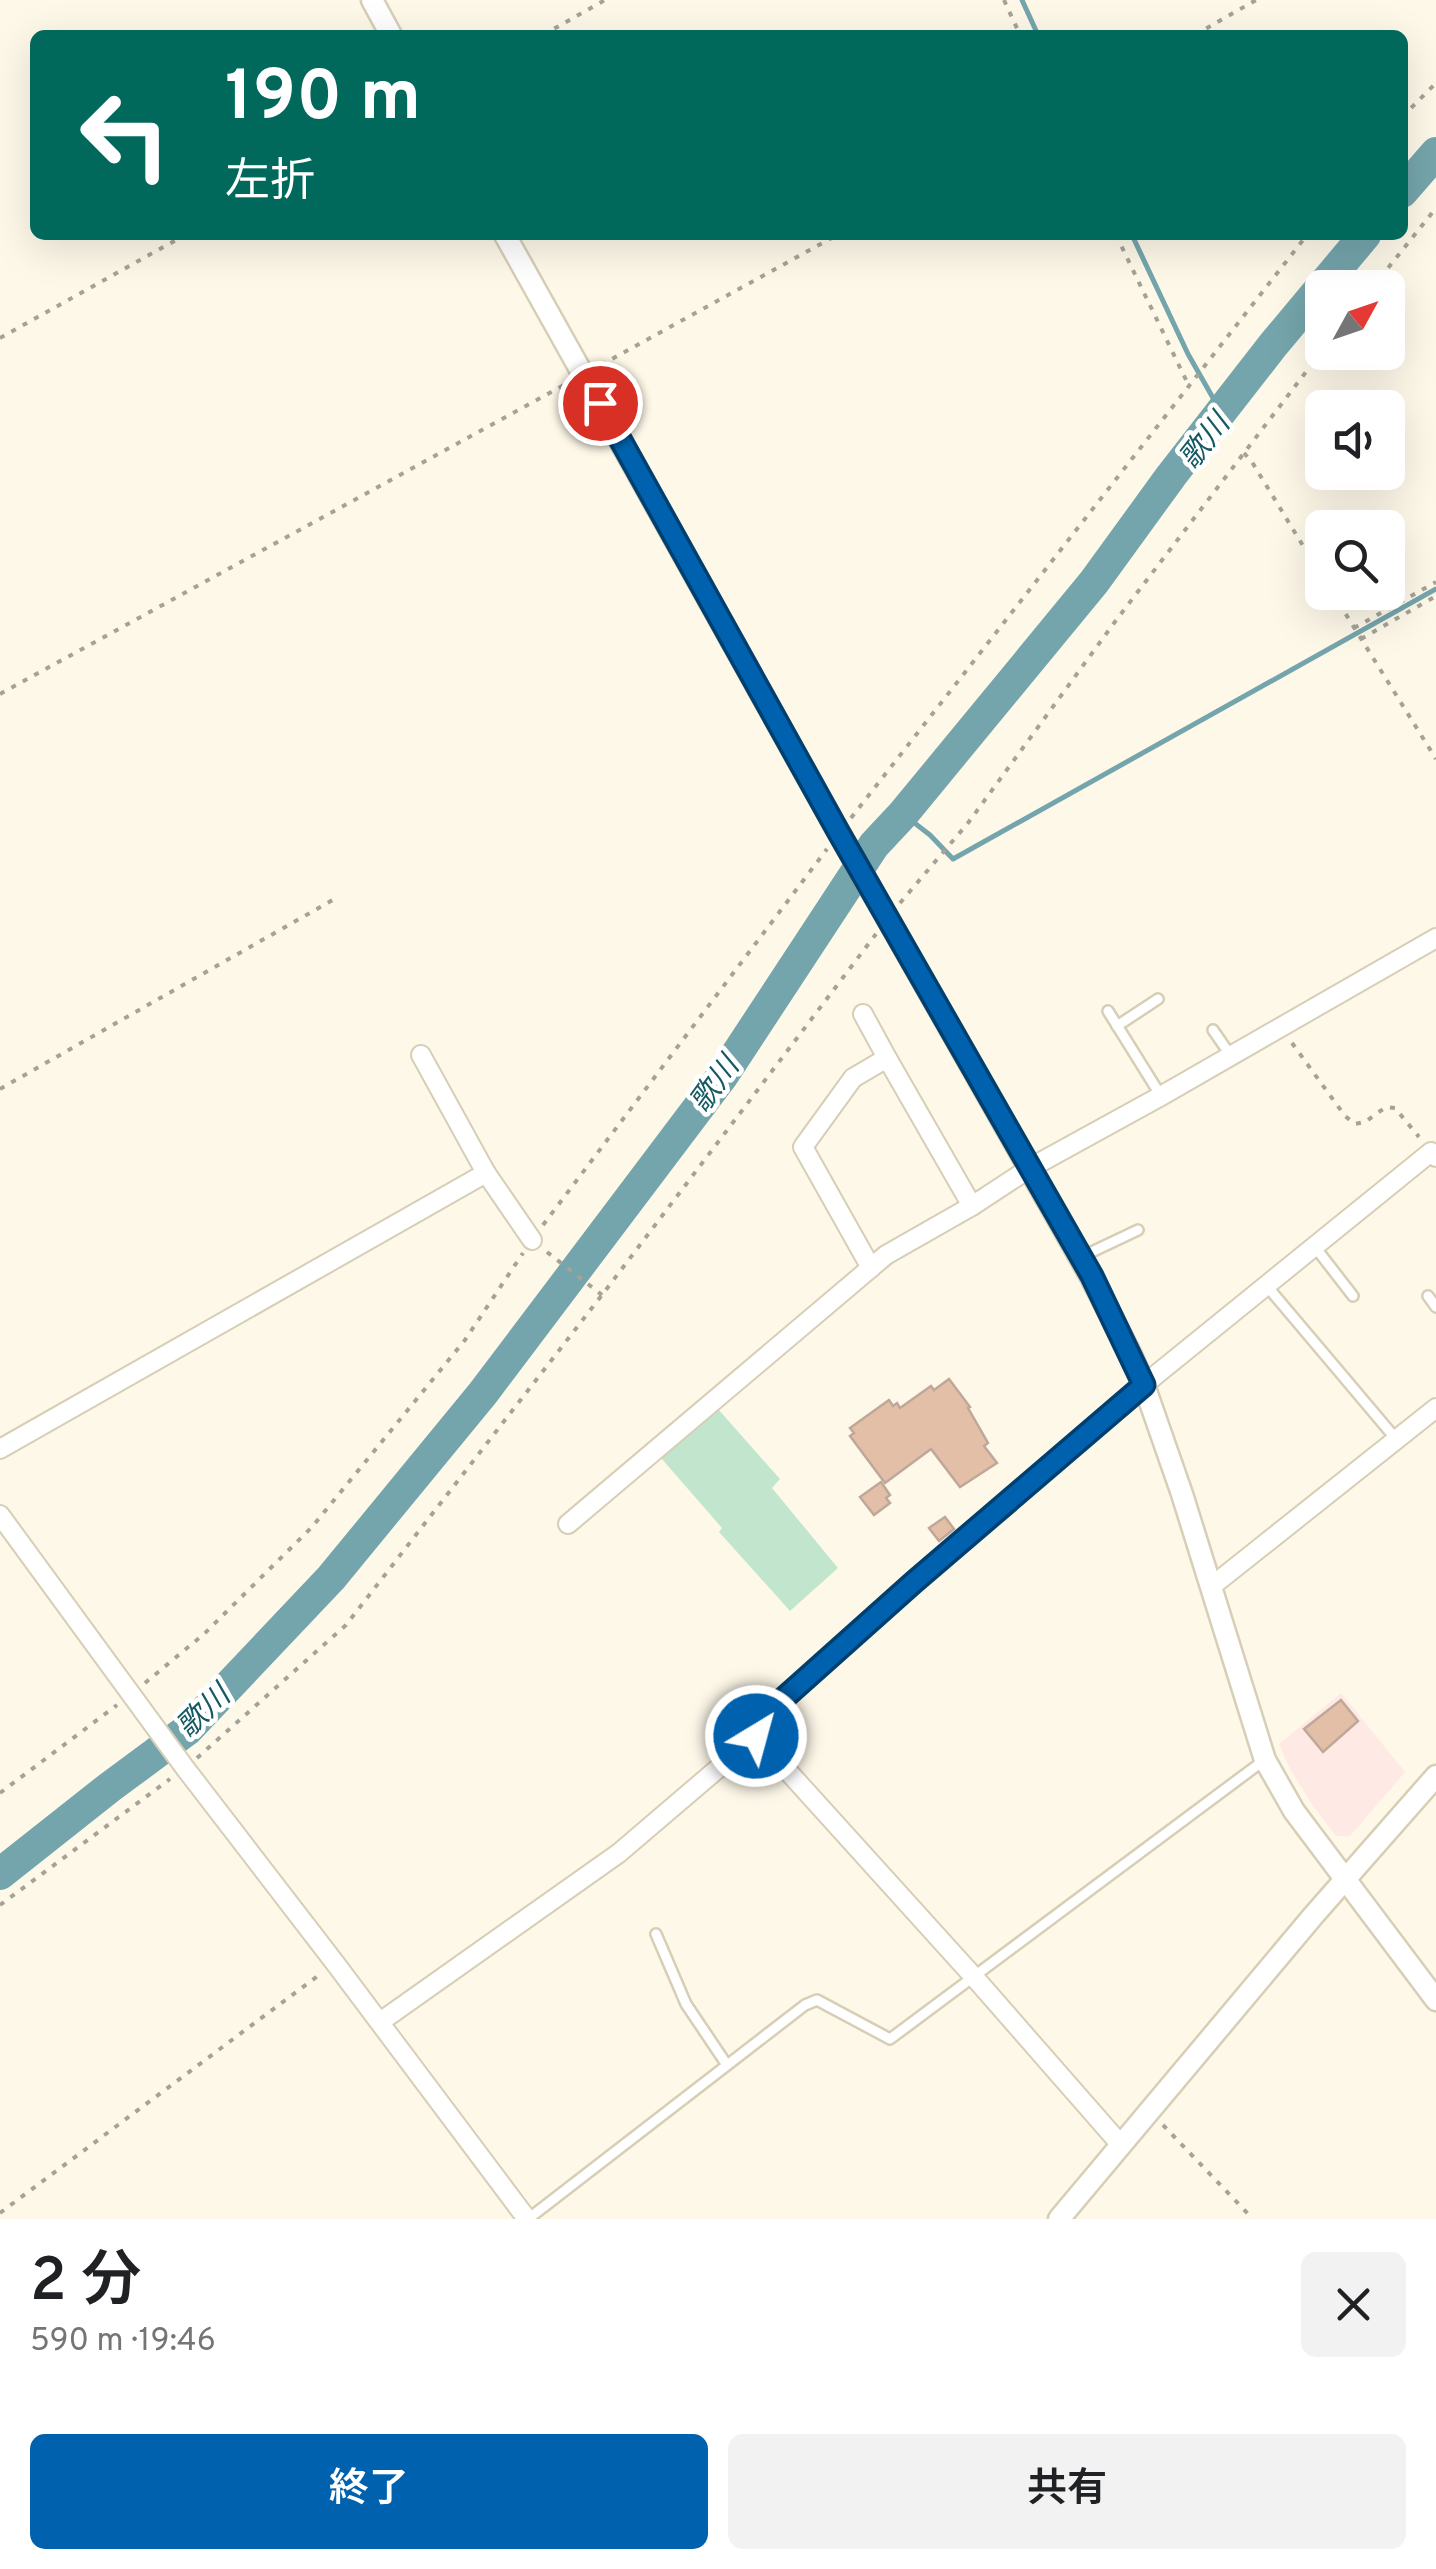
<!DOCTYPE html>
<html lang="ja">
<head>
<meta charset="utf-8">
<style>
	:root { --surface:#fff; --page:#f2f2f2; --text:#202124; --muted:#757577; --accent:#0062ae }
	body { margin:0; font-family:Overpass,"Noto Sans JP",sans-serif; background:var(--page); color:var(--text); height:100vh; display:flex; flex-direction:column; font-size:38px; white-space:nowrap }
	* { box-sizing:border-box; margin:0 }
	p { font-size:32px; color:var(--muted) }
	.icon { flex:none; width:55px; height:55px; fill:none; stroke:currentColor; stroke-width:2; stroke-linecap:round; stroke-linejoin:round }
	.map { position:relative; height:2219px; overflow:hidden }
	.sheet { display:flex; flex-direction:column; background:var(--surface); flex:1 }
	.sheet>* { flex:none }
	.banner { position:absolute; left:30px; top:30px; width:1378px; height:210px; border-radius:15px; box-shadow:0 10px 40px #0002; background:#00695c; color:#fff; overflow:hidden }
	.needle { width:65px; rotate:50deg }
	.tools { position:absolute; left:1305px; top:270px; display:grid; gap:20px }
	.tools a { display:grid; place-items:center; width:100px; height:100px; border-radius:15px; background:var(--surface); box-shadow:0 10px 40px #0002; font-size:50px }
	.pin { position:absolute; display:grid; place-items:center; width:85px; height:85px; color:#fff; margin:-42px; border:5px solid #fff; border-radius:50%; box-shadow:0 2px 10px #0007 }
	.me { position:absolute; width:110px; margin:-55px; rotate:37deg; stroke-linejoin:round; filter:drop-shadow(0 0 8px #0008) }
	.turn { display:flex; align-items:center; gap:35px; height:210px; padding:0 30px; font-size:45px }
	.turn .icon { width:130px; height:130px; stroke-width:2.5 }
	.turn b { display:block; font-size:70px; line-height:85px }
	.round { display:grid; place-items:center; flex:none; width:105px; height:105px; border-radius:15px; background:var(--page) }
	.head { display:flex; align-items:center; justify-content:space-between; height:170px; padding:0 30px }
	h1 { font-size:60px; font-weight:600; line-height:75px }
	.button { display:flex; gap:20px; margin-top:auto; padding:20px 30px }
	.button a { flex:1; height:115px; border-radius:15px; background:var(--accent); color:#fff; font-size:40px; font-weight:600; line-height:115px; text-align:center }
	.button a+a { background:var(--page); color:var(--text) }
	.map>svg:first-child { display:block }
	.commercial { fill:#fee9e4 }
	.green { fill:#c1e6cd }
	.lines { fill:none; stroke-linecap:round; stroke-linejoin:round }
	.stream { stroke:#75a5ac; stroke-width:5 }
	.river { stroke:#75a5ac; stroke-width:32 }
	.building { fill:#e3bfa7; stroke:#bfa899; stroke-width:2.5 }
	.service-casing { stroke:#d7ceb6; stroke-width:14 }
	.minor-casing { stroke:#d7ceb6; stroke-width:22 }
	.tertiary-casing { stroke:#d7ceb6; stroke-width:25 }
	.path { stroke:#a6a295; stroke-width:4; stroke-dasharray:5 8; stroke-linecap:butt }
	.service { stroke:#fff; stroke-width:9 }
	.minor { stroke:#fff; stroke-width:18 }
	.tertiary { stroke:#fff; stroke-width:20 }
	.route-casing { stroke:#004071; stroke-width:25 }
	.route { stroke:#0062ae; stroke-width:18 }
	.labels { text-anchor:middle; stroke-width:9; stroke-linejoin:round; paint-order:stroke }
	.water-label { font-size:30px; font-style:italic; fill:#155a62; stroke:#fff }
</style>
</head>
<body>
<div class="map">
<svg width="1436" height="2219" viewBox="0 0 1436 2219">
	<rect width="100%" height="100%" fill="#fef8e9"/>
	<path class="commercial" d="M1341,1693L1405,1772L1350,1836H1336L1313,1806L1290,1769L1279,1744Z"/>
	<path class="green" d="M718,1409L780,1479L772,1488L838,1568L790,1611L719,1532L722,1528L661,1458Z"/>
	<g class="lines">
		<g class="stream">
			<path d="M1022,0L1038,35"/>
			<path d="M1132,235L1188,354L1221,412"/>
			<path d="M903,814L930,835L953,859L1436,589"/>
		</g>
		<g class="river">
			<path d="M1402,192L1436,153"/>
			<path d="M0,1874L110,1787L187,1730L331,1578L483,1393L723,1075L874,845L903,814L1094,582L1171,476L1273,345L1365,235"/>
		</g>
	</g>
	<g class="building">
		<path d="M949,1379L970,1407L968,1408L988,1443L984,1446L997,1463L960,1487L931,1449L885,1483L850,1436L854,1433L850,1428L889,1400L893,1406L897,1403L900,1408L931,1386L934,1390Z"/>
		<path d="M881,1482L890,1495L886,1498L890,1503L874,1515L860,1497Z"/>
		<path d="M945,1517L954,1529L939,1541L929,1528Z"/>
		<path d="M1341,1700L1358,1721L1323,1752L1304,1729Z"/>
	</g>
	<g class="lines">
		<defs>
			<g id="service">
				<path d="M1108,1011L1161,1096"/>
				<path d="M1117,1026L1158,999"/>
				<path d="M1213,1030L1231,1056"/>
				<path d="M1315,1247L1353,1296"/>
				<path d="M1081,1257L1138,1230"/>
				<path d="M1266,1285L1396,1439"/>
				<path d="M1428,1296L1436,1307"/>
				<path d="M656,1934L686,2004L727,2065"/>
				<path d="M528,2219L805,2005L817,2000L890,2039L1263,1761"/>
			</g>
			<g id="minor">
				<path d="M863,1014L887,1058"/>
				<path d="M421,1055L486,1173L532,1240"/>
				<path d="M871,1268L803,1147L853,1078L887,1058L972,1206"/>
				<path d="M0,1449L486,1173"/>
				<path d="M0,1515L185,1768L335,1963L527,2219"/>
				<path d="M568,1524L886,1255L972,1206L1030,1168L1161,1096L1436,938"/>
				<path d="M1212,1586L1436,1408"/>
				<path d="M380,2022L619,1853L756,1736"/>
				<path d="M1121,2145L974,1977L756,1736L755,1724L914,1582L1157,1374L1431,1152L1436,1157"/>
			</g>
			<g id="tertiary">
				<path d="M372,0L391,35"/>
				<path d="M505,235L839,833L1091,1277L1131,1355L1144,1385L1182,1494L1265,1760L1294,1811L1436,2000"/>
				<path d="M1059,2219L1313,1916L1436,1776"/>
			</g>
		</defs>
		<use href="#service" class="service-casing"/>
		<use href="#minor" class="minor-casing"/>
		<use href="#tertiary" class="tertiary-casing"/>
		<g class="path">
			<path d="M1004,0L1020,35"/>
			<path d="M543,35L605,0"/>
			<path d="M1195,35L1256,0"/>
			<path d="M1402,117L1436,83"/>
			<path d="M1116,235L1188,384"/>
			<path d="M1372,288L1436,208"/>
			<path d="M0,338L185,235"/>
			<path d="M601,365L837,235"/>
			<path d="M1244,453L1252,462L1322,577"/>
			<path d="M1332,592L1436,759"/>
			<path d="M1354,628L1436,582"/>
			<path d="M1361,639L1436,596"/>
			<path d="M0,694L566,384"/>
			<path d="M851,818L1307,235"/>
			<path d="M900,903L968,823L1117,619L1322,351"/>
			<path d="M1292,1043L1345,1116L1355,1124L1365,1122L1386,1107L1395,1108L1419,1137"/>
			<path d="M0,1089L338,897"/>
			<path d="M543,1225L827,849"/>
			<path d="M547,1252L602,1295"/>
			<path d="M145,1683L204,1634L312,1527L465,1340L523,1253"/>
			<path d="M197,1758L346,1625L602,1295L876,934"/>
			<path d="M0,1793L117,1705"/>
			<path d="M0,1905L170,1779"/>
			<path d="M1163,2125L1253,2219"/>
			<path d="M0,2213L319,1975"/>
		</g>
		<use href="#service" class="service"/>
		<use href="#minor" class="minor"/>
		<use href="#tertiary" class="tertiary"/>
	</g>
	<g class="lines">
		<defs>
			<path id="route" d="M600,403L839,833L1092,1276L1144,1385L914,1582L755,1724L756,1736"/>
		</defs>
		<use href="#route" class="route-casing"/>
		<use href="#route" class="route"/>
	</g>
	<g class="labels">
		<g class="water-label">
			<text transform="translate(1204 441) rotate(-52)" y="10">歌川</text>
			<text transform="translate(714 1084) rotate(-54)" y="10">歌川</text>
			<text transform="translate(203 1711) rotate(-44)" y="10">歌川</text>
		</g>
	</g>
</svg>
<div class="tools">
<a><svg class="needle" viewBox="-14 -14 28 28"><path d="M0-13l5 13h-10z" fill="#e53935"/><path d="M0 13l5-13h-10z" fill="#757577"/></svg></a>
<a><svg class="icon" aria-label="sound" viewBox="0 0 24 24"><path d="M4 9h4l5-4v14l-5-4H4zM17 9q2 3 0 6"/></svg></a>
<a><svg class="icon" aria-label="search" viewBox="0 0 24 24"><circle cx="10" cy="10" r="6"/><path d="M15 15l6 6"/></svg></a>
</div>
<div class="pin" style="left:600px;top:403px;background:#d93025"><svg class="icon" aria-label="arrive" viewBox="0 0 24 24"><path d="M6 21V4h12l-3 4 3 4H6"/></svg></div>
<svg class="me" style="left:756px;top:1736px" viewBox="-20 -20 40 40"><circle r="17" fill="#0062ae" stroke="#fff" stroke-width="3"/><path d="M0-11L8 9 0 5-8 9z" fill="#fff"/></svg>
<div class="banner">
<div class="turn"><svg class="icon" aria-label="left" viewBox="0 0 24 24"><path d="M17 20v-9H6M10 6l-5 5 5 5"/></svg><div><b>190 m</b>左折</div></div>
</div>
</div>
<section class="sheet">
<div class="head"><div><h1>2 分</h1><p>590 m · 19:46</p></div><a class="round"><svg class="icon" aria-label="close" viewBox="0 0 24 24"><path d="M6 6l12 12M18 6L6 18"/></svg></a></div>
<div class="button"><a>終了</a><a>共有</a></div>
</section>
</body>
</html>
